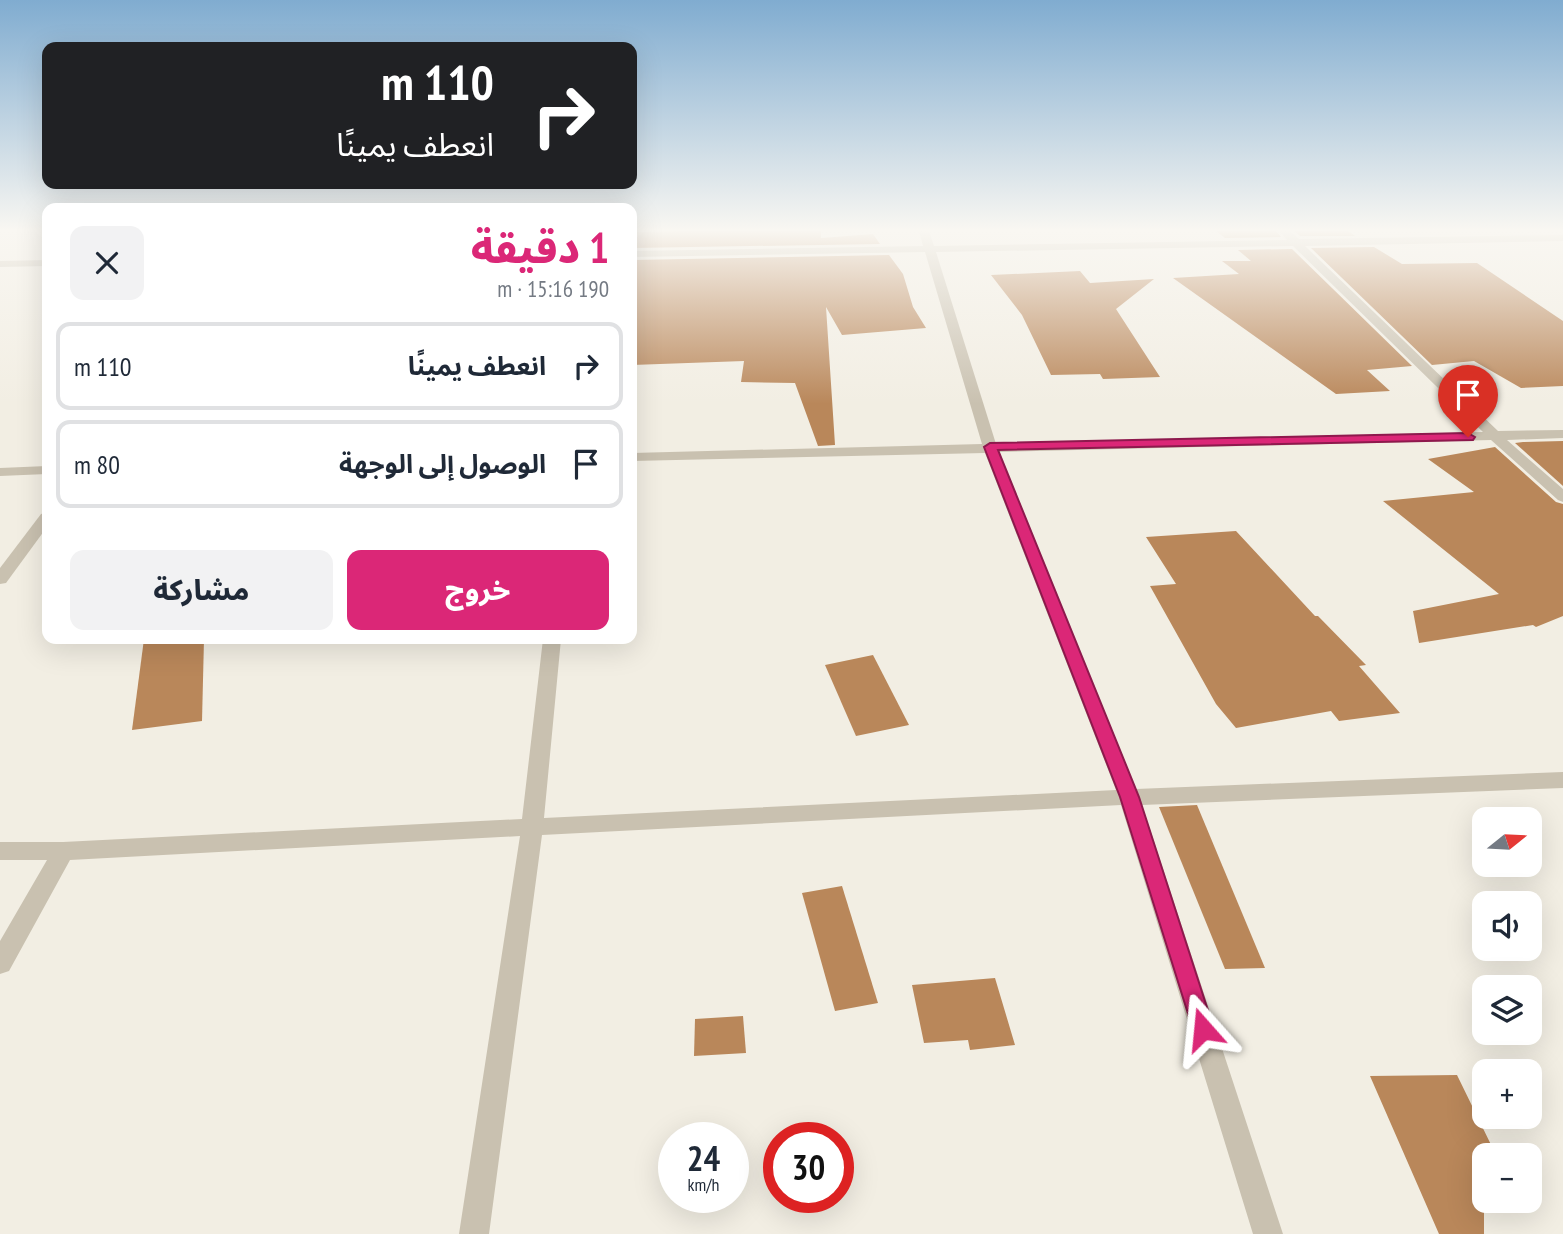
<!DOCTYPE html>
<html lang="ar">
<head>
<meta charset="utf-8">
<style>
	:root { --surface:#fff; --page:#f2f2f3; --text:#1f2937; --muted:#747a83; --line:#e0e1e3; --accent:#db2777 }
	body { margin:0; font-family:"PT Sans Narrow","Noto Sans Arabic",sans-serif; background:var(--page); color:var(--text); direction:rtl; height:100vh; display:flex; flex-direction:column; font-size:26px; white-space:nowrap }
	* { box-sizing:border-box; margin:0 }
	p { font-size:23px; color:var(--muted) }
	.icon { flex:none; width:38px; height:38px; fill:none; stroke:currentColor; stroke-width:2; stroke-linecap:round; stroke-linejoin:round }
	.map { position:relative; flex:1; overflow:hidden; direction:ltr }
	.drawer { position:absolute; left:42px; top:203px; width:595px; height:441px; display:flex; flex-direction:column; background:var(--surface); border-radius:14px; box-shadow:0 7px 28px #0002; direction:rtl }
	.drawer>* { flex:none }
	.top-card { position:absolute; left:42px; top:42px; width:595px; height:147px; border-radius:14px; box-shadow:0 7px 28px #0002; direction:rtl; background:#202124; color:#fff; overflow:hidden }
	.needle { width:46px; rotate:72deg }
	.buttons { position:absolute; left:1472px; top:807px; display:grid; gap:14px }
	.buttons a { display:grid; place-items:center; width:70px; height:70px; border-radius:14px; background:var(--surface); box-shadow:0 7px 28px #0002; font-size:35px }
	.speed { position:absolute; left:658px; top:1122px; display:flex; gap:14px; font-size:35px; font-weight:700; text-align:center }
	.speed>* { display:grid; place-content:center; width:91px; height:91px; border-radius:50%; background:var(--surface); box-shadow:0 7px 28px #0002; line-height:1 }
	.speed small { font-size:18px; font-weight:400 }
	.speed .limit { border:10px solid #d22; background:#fff; color:#111 }
	.pin { position:absolute; display:grid; place-items:center; width:60px; height:60px; color:#fff; margin:-72px -30px; border-radius:50% 50% 50% 0; rotate:-45deg; box-shadow:0 0 7px #0007 }
	.pin .icon { rotate:45deg }
	.me { position:absolute; width:77px; margin:-38px; rotate:342deg; stroke-linejoin:round; filter:drop-shadow(0 0 5px #0008) }
	.turn { display:flex; align-items:center; gap:24px; height:147px; padding:0 28px; font-size:32px }
	.turn .icon { width:91px; height:91px; stroke-width:2.5 }
	.turn b { display:block; font-size:49px; line-height:60px }
	.round { display:grid; place-items:center; flex:none; width:74px; height:74px; border-radius:14px; background:var(--page) }
	.headline { display:flex; align-items:center; justify-content:space-between; height:119px; padding:0 28px }
	h1 { font-size:42px; font-weight:800; line-height:52px; color:var(--accent) }
	.action { display:flex; gap:14px; margin-top:auto; padding:14px 28px }
	.action a { flex:1; height:80px; border-radius:14px; background:var(--accent); color:#fff; font-size:28px; font-weight:800; line-height:80px; text-align:center }
	.action a+a { background:var(--page); color:var(--text) }
	ul { padding:0; list-style:none }
	li { display:flex; align-items:center; gap:21px; height:88px; margin:0 14px 10px; padding:0 14px; border:4px solid var(--line); border-radius:14px }
	li div { flex:1 }
	li b { display:block; font-size:26px }
	li em { font-style:normal }
	.map>svg:first-child { display:block }
	.building { fill:#b9875a }
	.lines { fill:none; stroke-linecap:round; stroke-linejoin:round }
	.minor { fill:#c9c1b0; fill-rule:evenodd }
	.route { fill:#db2777; stroke:#8e194d; stroke-width:2 }
</style>
</head>
<body>
<div class="map">
<svg width="1563" height="1234" viewBox="0 0 1563 1234">
	<rect width="100%" height="100%" fill="#f2eee3"/>
	<g class="building">
		<path d="M687,231H821V238L873,234L880,244L632,248V232Z"/>
		<path d="M1216,231H1276L1281,237L1225,238Z"/>
		<path d="M1294,231H1348L1355,236H1300Z"/>
		<path d="M1374,247L1402,264L1477,263L1563,321V386L1521,388L1474,361L1432,365L1311,248Z"/>
		<path d="M1292,249L1412,366L1367,370L1390,391L1336,394L1173,278L1239,274L1222,261H1251L1238,250Z"/>
		<path d="M889,255L903,274L913,307L926,328L842,335L826,307L835,445L818,446L795,383L741,382L744,361L632,365V260Z"/>
		<path d="M1080,271L1090,283L1154,279L1116,309L1160,377L1103,379L1100,374L1051,375L1022,315L991,275Z"/>
		<path d="M1563,441V486L1515,443L1523,442Z"/>
		<path d="M1495,447L1556,502L1563,504V616L1536,627L1533,625L1419,643L1413,611L1499,594L1383,501L1474,492L1428,459Z"/>
		<path d="M1236,531L1315,616H1318L1366,665L1359,666L1400,713L1339,721L1331,711L1236,728L1216,704L1150,586L1176,584L1146,537Z"/>
		<path d="M144,639H204L202,721L132,730Z"/>
		<path d="M873,655L909,725L856,736L825,665Z"/>
		<path d="M1197,805L1265,968L1225,969L1159,807Z"/>
		<path d="M842,886L878,1003L835,1011L802,893Z"/>
		<path d="M995,978L1015,1045L970,1050L968,1040L924,1043L912,985Z"/>
		<path d="M743,1016L746,1053L694,1056L695,1019Z"/>
		<path d="M1457,1075L1496,1155H1484V1234H1439L1370,1076Z"/>
	</g>
	<g class="lines">
		<g class="minor">
			<path d="M919,231H929L934,246L1287,240L1279,231H1290L1299,239L1563,235V241L1305,246L1498,431L1563,430V438L1507,440L1563,489V502L1558,500L1491,440L999,452L1136,789L1563,772V788L1142,805L1283,1234H1253L1121,805L542,835L489,1234H459L520,836L70,860L9,971L0,974V941L47,860H0V842H63L522,819L543,639H561L544,818L1116,790L985,453L632,461V453L982,444L925,252L632,257V251L923,246ZM1293,246L1483,432L996,444L936,252Z"/>
			<path d="M47,260V266L0,267V261Z"/>
			<path d="M47,466V474L0,476V468Z"/>
			<path d="M47,512V527L6,583L0,584V568L41,514Z"/>
		</g>
	</g>
	<linearGradient id="sky" x2="0" y2="1"><stop stop-color="#80acd0"/><stop offset="0.57" stop-color="#f9f7f2"/><stop offset="1" stop-color="#f9f7f2" stop-opacity="0"/></linearGradient>
	<rect width="1563" height="404" fill="url(#sky)"/>
	<path class="route" d="M1468,433L1475,437L1473,440L998,450L1139,797L1214,1029L1211,1036L1203,1039L1195,1036L1120,797L984,447L990,443Z"/>
</svg>
<div class="buttons">
<a><svg class="needle" viewBox="-14 -14 28 28"><path d="M0-13l5 13h-10z" fill="#e53935"/><path d="M0 13l5-13h-10z" fill="#747a83"/></svg></a>
<a><svg class="icon" aria-label="sound" viewBox="0 0 24 24"><path d="M4 9h4l5-4v14l-5-4H4zM17 9q2 3 0 6"/></svg></a>
<a><svg class="icon" aria-label="layers" viewBox="0 0 24 24"><path d="M12 4l9 5-9 5-9-5zM3 14l9 5 9-5"/></svg></a>
<a>+</a>
<a>−</a>
</div>
<div class="speed"><div>24<small>km/h</small></div><div class="limit">30</div></div>
<div class="pin" style="left:1468px;top:437px;background:#d93025"><svg class="icon" aria-label="arrive" viewBox="0 0 24 24"><path d="M6 21V4h12l-3 4 3 4H6"/></svg></div>
<svg class="me" style="left:1203px;top:1029px" viewBox="-20 -20 40 40"><path d="M0-17L14 15 0 8-14 15z" fill="#db2777" stroke="#fff" stroke-width="4"/></svg>
<div class="top-card">
<div class="turn"><svg class="icon" aria-label="right" viewBox="0 0 24 24"><path d="M7 20v-9h11M14 6l5 5-5 5"/></svg><div><b>110 m</b>انعطف يمينًا</div></div>
</div>
<section class="drawer">
<div class="headline"><div><h1>1 دقيقة</h1><p>190 m · 15:16</p></div><a class="round"><svg class="icon" aria-label="close" viewBox="0 0 24 24"><path d="M6 6l12 12M18 6L6 18"/></svg></a></div>
<ul>
<li><svg class="icon" aria-label="right" viewBox="0 0 24 24"><path d="M7 20v-9h11M14 6l5 5-5 5"/></svg><div><b>انعطف يمينًا</b></div><em>110 m</em></li>
<li><svg class="icon" aria-label="arrive" viewBox="0 0 24 24"><path d="M6 21V4h12l-3 4 3 4H6"/></svg><div><b>الوصول إلى الوجهة</b></div><em>80 m</em></li>
</ul>
<div class="action"><a>خروج</a><a>مشاركة</a></div>
</section>
</div>
</body>
</html>
